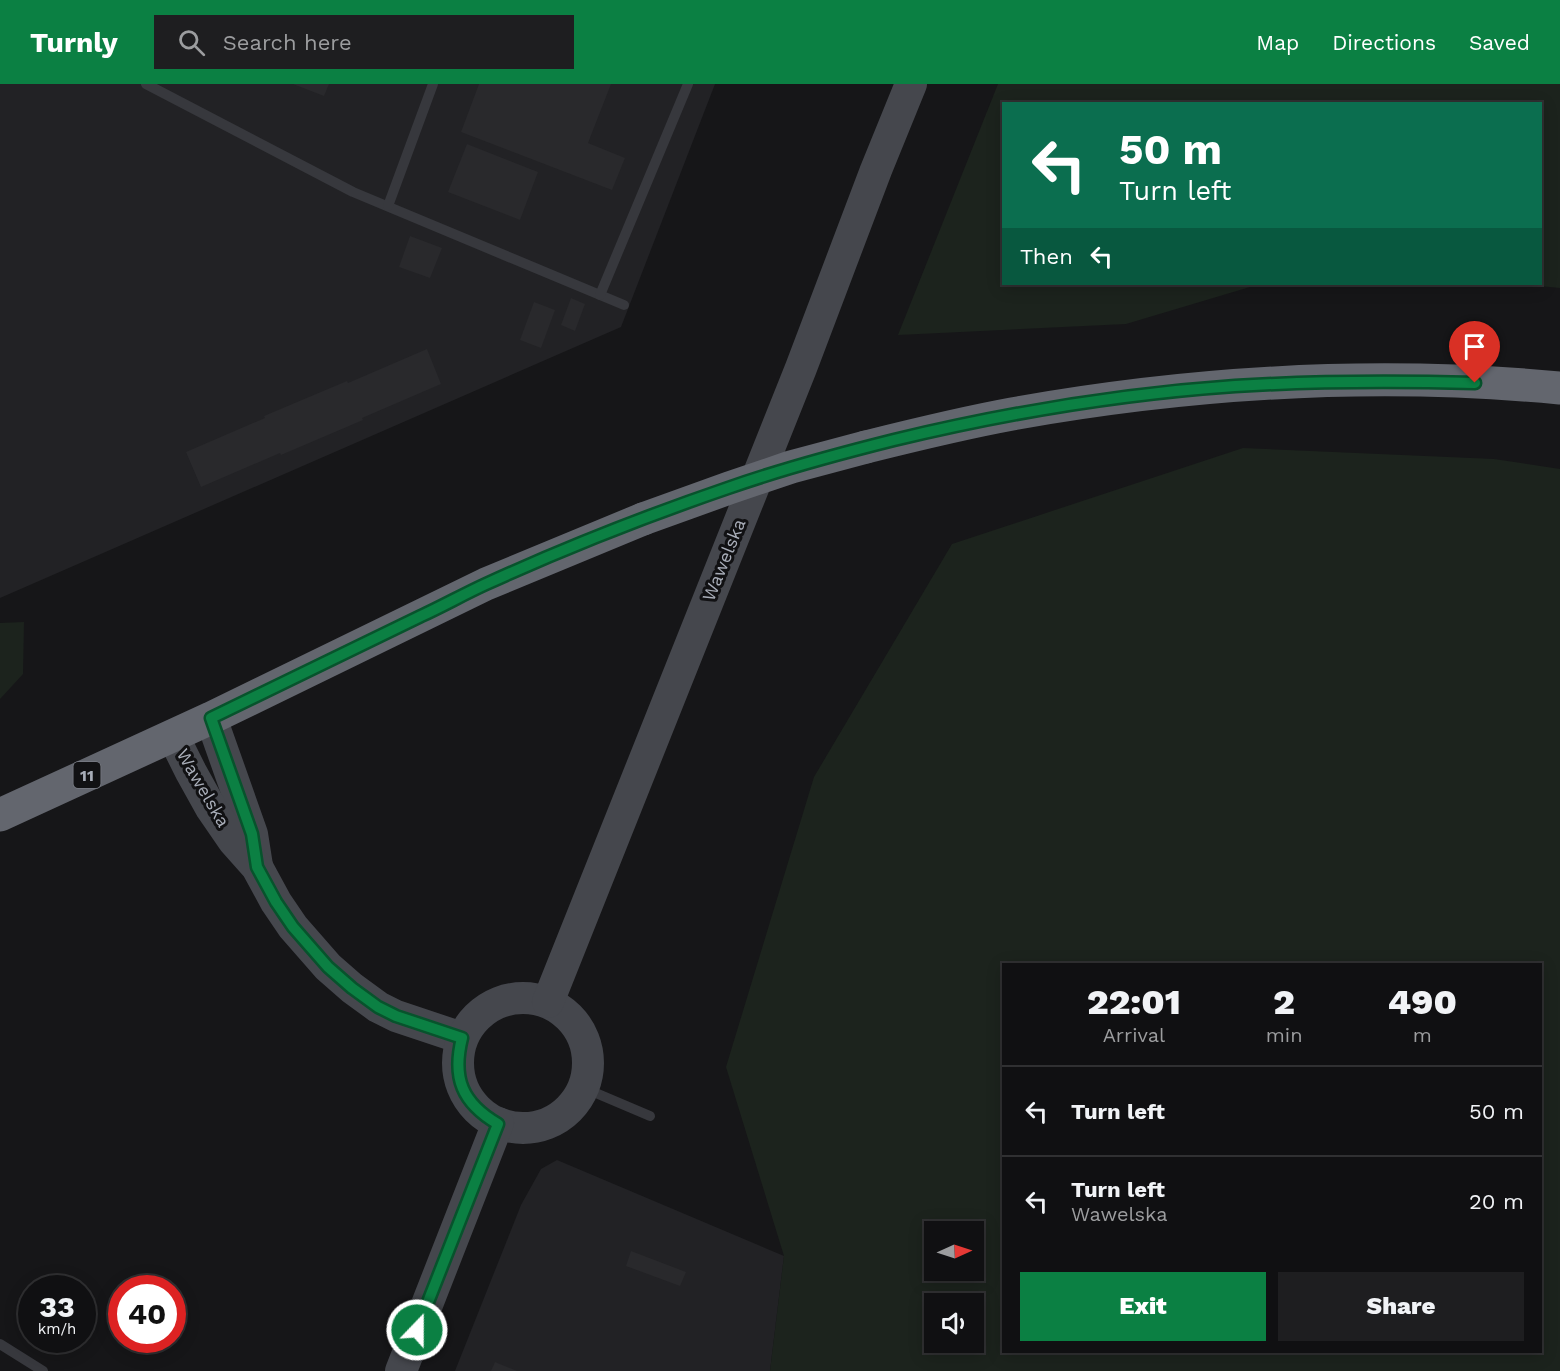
<!DOCTYPE html>
<html lang="en">
<head>
<meta charset="utf-8">
<style>
	:root { --surface:#101012; --page:#1e1e20; --text:#f1f3f6; --muted:#9c9d9f; --line:#303032; --accent:#0b8043 }
	body { margin:0; font-family:"Work Sans",sans-serif; background:var(--page); color:var(--text); height:100vh; display:flex; flex-direction:column; font-size:22px; white-space:nowrap }
	* { box-sizing:border-box; margin:0 }
	p { font-size:20px; color:var(--muted) }
	.icon { flex:none; width:33px; height:33px; fill:none; stroke:currentColor; stroke-width:2; stroke-linecap:round; stroke-linejoin:round }
	.map { position:relative; flex:1; overflow:hidden }
	.details { position:absolute; left:1002px; top:879px; width:540px; height:390px; display:flex; flex-direction:column; background:var(--surface); border-radius:0px; box-shadow:0 3px 15px #0003,0 0 0 2px var(--line) }
	.details>* { flex:none }
	.hud { position:absolute; left:1002px; top:18px; width:540px; height:183px; border-radius:0px; box-shadow:0 3px 15px #0003,0 0 0 2px var(--line); background:#0b6e4f; color:#fff; overflow:hidden }
	.needle { width:39px; rotate:87deg }
	.fabs { position:absolute; left:924px; top:1137px; display:grid; gap:12px }
	.fabs a { display:grid; place-items:center; width:60px; height:60px; border-radius:0px; background:var(--surface); box-shadow:0 3px 15px #0003,0 0 0 2px var(--line); font-size:30px }
	.speed { position:absolute; left:18px; top:1191px; display:flex; gap:12px; font-size:30px; font-weight:700; text-align:center }
	.speed>* { display:grid; place-content:center; width:78px; height:78px; border-radius:50%; background:var(--surface); box-shadow:0 3px 15px #0003,0 0 0 2px var(--line); line-height:1 }
	.speed small { font-size:15px; font-weight:400 }
	.speed .limit { border:9px solid #d22; background:#fff; color:#111 }
	.pin { position:absolute; display:grid; place-items:center; width:51px; height:51px; color:#fff; margin:-62px -26px; border-radius:50% 50% 50% 0; rotate:-45deg; box-shadow:0 0 6px #0007 }
	.pin .icon { rotate:45deg }
	.me { position:absolute; width:66px; margin:-33px; rotate:22deg; stroke-linejoin:round; filter:drop-shadow(0 0 4px #0008) }
	.turn { display:flex; align-items:center; gap:21px; height:126px; padding:0 18px; font-size:27px }
	.turn .icon { width:78px; height:78px; stroke-width:2.5 }
	.turn b { display:block; font-size:42px; line-height:51px }
	.then { display:flex; align-items:center; height:57px; padding:0 18px; background:#0003; gap:12px; font-size:22px }
	.eta { display:flex; justify-content:space-evenly; align-items:center; height:102px; text-align:center }
	.eta b { font-size:36px; font-weight:800; line-height:42px }
	.cta { display:flex; gap:12px; margin-top:auto; padding:12px 18px }
	.cta a { flex:1; height:69px; border-radius:0px; background:var(--accent); color:#fff; font-size:24px; font-weight:800; line-height:69px; text-align:center }
	.cta a+a { background:var(--page); color:var(--text) }
	ul { padding:0; list-style:none }
	li { display:flex; align-items:center; gap:18px; height:90px; padding:0 18px; border-top:2px solid var(--line) }
	li div { flex:1 }
	li b { display:block; font-size:22px }
	li em { font-style:normal }
	header { display:flex; align-items:center; gap:36px; box-sizing:border-box; height:84px; padding:0 30px; background:var(--accent); color:#fff }
	header strong { font-size:28px }
	nav { display:flex; gap:33px; margin-inline-start:auto; font-size:21px }
	.search { width:420px; height:54px; background:var(--page); display:flex; align-items:center; gap:15px; box-sizing:border-box; padding:0 21px; border-radius:0px; color:var(--muted); font-size:22px }
	.map>svg:first-child { display:block }
	.built { fill:#222225 }
	.green { fill:#1c231d; fill-rule:evenodd }
	.building { fill:#29292c }
	.lines { fill:none; stroke-linecap:round; stroke-linejoin:round }
	.lane { stroke:#37383d; stroke-width:10 }
	.secondary { stroke:#45474d; stroke-width:32 }
	.highway { stroke:#63666e; stroke-width:33 }
	.highway-bridge { stroke:#63666e; stroke-width:33 }
	.route-casing { stroke:#07532c; stroke-width:15 }
	.route { stroke:#0b8043; stroke-width:10 }
	.labels { text-anchor:middle; stroke-width:6; stroke-linejoin:round; paint-order:stroke }
	.shield { fill:#111113; stroke:#7b7e86; stroke-width:1.5 }
	.shield-label { font-size:16px; font-weight:bold; fill:#a8adb8 }
	.street-label { font-size:18px; fill:#a8adb8; stroke:#111113 }
</style>
</head>
<body>
<header>
<strong>Turnly</strong>
<div class="search"><svg class="icon" aria-label="search" viewBox="0 0 24 24"><circle cx="10" cy="10" r="6"/><path d="M15 15l6 6"/></svg>Search here</div>
<nav><a>Map</a><a>Directions</a><a>Saved</a></nav>
</header>
<div class="map">
<svg width="1560" height="1287" viewBox="0 0 1560 1287">
	<rect width="100%" height="100%" fill="#161618"/>
	<g class="built">
		<path d="M0,0H715L621,243L0,514Z"/>
		<path d="M557,1076L784,1172L770,1287H455L521,1121L541,1085Z"/>
	</g>
	<g class="green">
		<path d="M998,0H1560V204L1518,200H1540V20H1004V200H1260L1126,240L898,251Z"/>
		<path d="M1243,364L1494,375L1560,385V1287H770L784,1172L726,983L814,693L952,460ZM1004,880H1540V1268H1004ZM934,1148H974V1186H934ZM934,1220H974V1258H934Z"/>
		<path d="M24,538L23,590L0,615V539Z"/>
	</g>
	<g class="building">
		<path d="M293,0H329L324,12Z"/>
		<path d="M479,0H611L588,59L625,74L612,106L461,48Z"/>
		<path d="M467,60L538,88L520,136L448,108Z"/>
		<path d="M410,152L442,164L430,194L399,183Z"/>
		<path d="M571,214L585,220L575,247L561,241Z"/>
		<path d="M534,218L555,226L541,264L520,256Z"/>
		<path d="M427,265L441,300L362,334L363,336L281,371L280,369L201,403L186,368L265,334L264,332L347,297L348,299Z"/>
		<path d="M631,1167L686,1188L680,1202L626,1182Z"/>
		<path d="M495,1278L517,1287H491Z"/>
	</g>
	<g class="lines">
		<g class="lane">
			<path d="M146,0L353,108L624,221"/>
			<path d="M388,122L433,0"/>
			<path d="M600,211L688,0"/>
			<path d="M584,1004L650,1032"/>
			<path d="M0,1260L43,1287"/>
		</g>
		<g class="secondary">
			<path d="M211,634L252,750L257,782"/>
			<path d="M173,652L191,688L211,724L233,756L257,783L276,818L293,843L328,883L352,904L378,923L396,932L462,954"/>
			<circle cx="523" cy="979" r="65"/>
			<path d="M548,918L801,284L876,86L911,0"/>
			<path d="M401,1287L498,1039"/>
		</g>
		<g class="highway">
			<path d="M866,363C914,351 963,339 1012,330C1191,298 1379,287 1560,304"/>
			<path d="M0,731L211,634L486,500L643,435"/>
		</g>
		<path class="highway-bridge" d="M643,435L729,404L791,383L866,363"/>
	</g>
	<g class="lines">
		<defs>
			<path id="route" d="M417,1246L498,1040C462,1019 452,994 462,954L396,932L378,923L352,904L328,883L293,843L276,818L257,783L252,750L211,634C281,600 351,566 421,532C443,522 464,510 486,500C565,464 646,432 728,404C782,385 838,370 894,356C1006,329 1120,310 1235,302C1315,297 1395,297 1475,299"/>
		</defs>
		<use href="#route" class="route-casing"/>
		<use href="#route" class="route"/>
	</g>
	<g class="labels">
		<rect class="shield" x="73.5" y="678" width="27" height="26" rx="4.5"/>
		<g class="shield-label">
			<text x="87" y="697">11</text>
		</g>
		<g class="street-label">
			<text transform="translate(724 476) rotate(-68)" y="6">Wawelska</text>
			<text transform="translate(203 704) rotate(60)" y="6">Wawelska</text>
		</g>
	</g>
</svg>
<div class="fabs">
<a><svg class="needle" viewBox="-14 -14 28 28"><path d="M0-13l5 13h-10z" fill="#e53935"/><path d="M0 13l5-13h-10z" fill="#9c9d9f"/></svg></a>
<a><svg class="icon" aria-label="sound" viewBox="0 0 24 24"><path d="M4 9h4l5-4v14l-5-4H4zM17 9q2 3 0 6"/></svg></a>
</div>
<div class="speed"><div>33<small>km/h</small></div><div class="limit">40</div></div>
<div class="pin" style="left:1475px;top:299px;background:#d93025"><svg class="icon" aria-label="arrive" viewBox="0 0 24 24"><path d="M6 21V4h12l-3 4 3 4H6"/></svg></div>
<svg class="me" style="left:417px;top:1246px" viewBox="-20 -20 40 40"><circle r="17" fill="#0b8043" stroke="#fff" stroke-width="3"/><path d="M0-11L8 9 0 5-8 9z" fill="#fff"/></svg>
<div class="hud">
<div class="turn"><svg class="icon" aria-label="left" viewBox="0 0 24 24"><path d="M17 20v-9H6M10 6l-5 5 5 5"/></svg><div><b>50 m</b>Turn left</div></div>
<div class="then">Then<svg class="icon" aria-label="left" viewBox="0 0 24 24"><path d="M17 20v-9H6M10 6l-5 5 5 5"/></svg></div>
</div>
<section class="details">
<div class="eta">
<div><b>22:01</b><p>Arrival</p></div>
<div><b>2</b><p>min</p></div>
<div><b>490</b><p>m</p></div>
</div>
<ul>
<li><svg class="icon" aria-label="left" viewBox="0 0 24 24"><path d="M17 20v-9H6M10 6l-5 5 5 5"/></svg><div><b>Turn left</b></div><em>50 m</em></li>
<li><svg class="icon" aria-label="left" viewBox="0 0 24 24"><path d="M17 20v-9H6M10 6l-5 5 5 5"/></svg><div><b>Turn left</b><p>Wawelska</p></div><em>20 m</em></li>
</ul>
<div class="cta"><a>Exit</a><a>Share</a></div>
</section>
</div>
</body>
</html>
